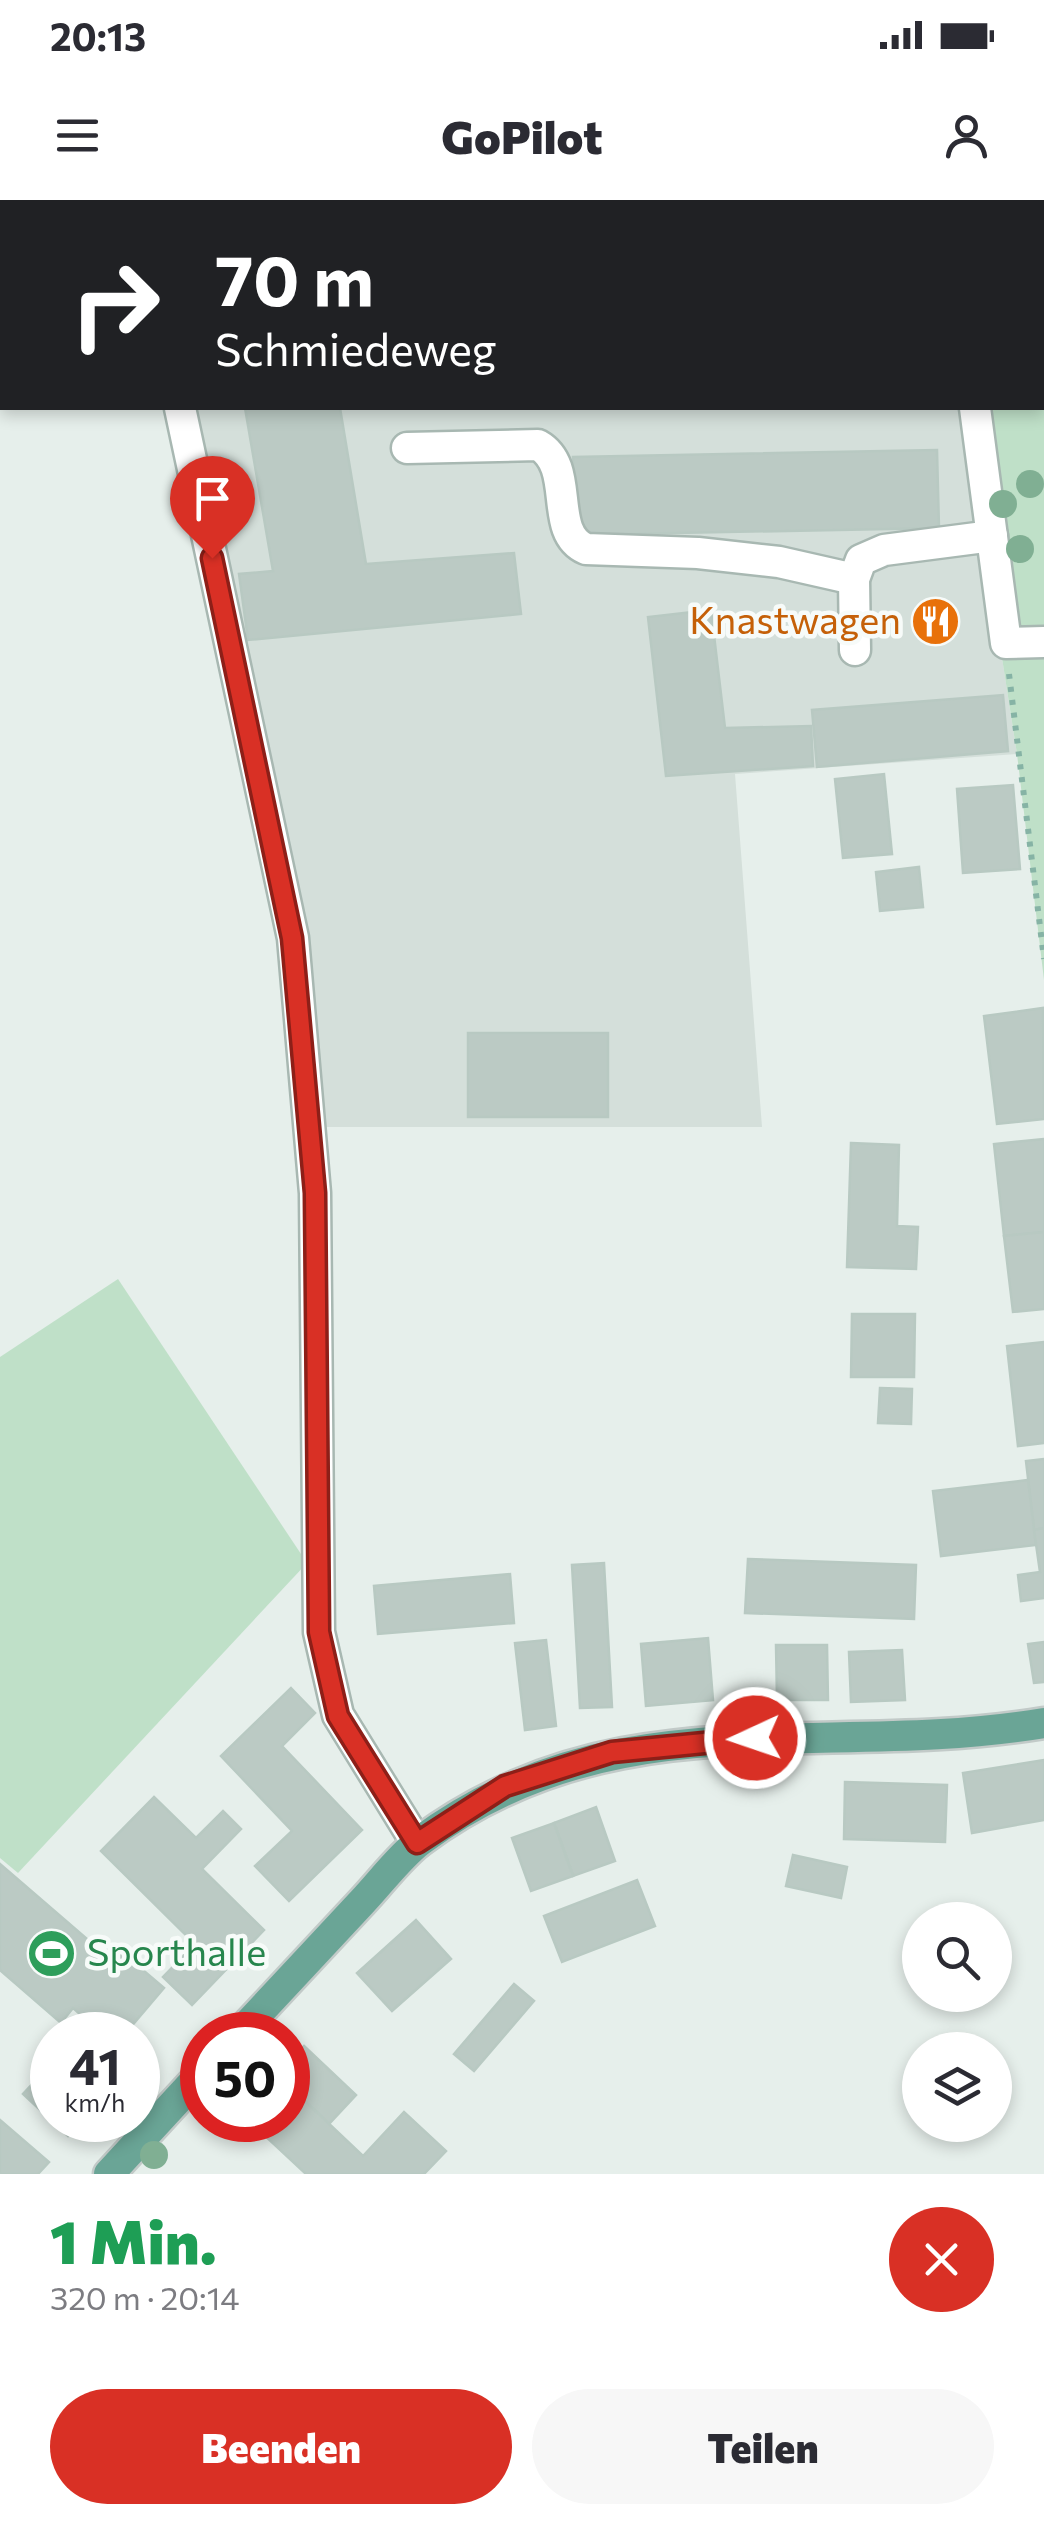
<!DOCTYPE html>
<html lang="de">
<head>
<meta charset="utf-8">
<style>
	:root { --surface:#fff; --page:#f7f7f7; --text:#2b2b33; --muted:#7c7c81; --accent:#d93025 }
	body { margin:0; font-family:Commissioner,sans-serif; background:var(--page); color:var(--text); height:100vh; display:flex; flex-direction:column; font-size:38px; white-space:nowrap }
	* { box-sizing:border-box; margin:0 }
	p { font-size:32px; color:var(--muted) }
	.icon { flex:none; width:55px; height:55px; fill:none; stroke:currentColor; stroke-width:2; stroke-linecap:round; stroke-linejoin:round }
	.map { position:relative; height:1974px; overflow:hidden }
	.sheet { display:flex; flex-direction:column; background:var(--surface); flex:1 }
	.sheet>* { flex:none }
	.top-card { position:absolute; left:0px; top:0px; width:1045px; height:210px; box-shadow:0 5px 15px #0003; background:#202124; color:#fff; overflow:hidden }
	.controls { position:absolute; left:902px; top:1702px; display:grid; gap:20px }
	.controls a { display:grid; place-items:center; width:110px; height:110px; border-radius:50%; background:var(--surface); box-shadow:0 5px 15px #0003; font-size:50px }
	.speed { position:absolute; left:30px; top:1812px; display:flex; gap:20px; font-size:50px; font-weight:700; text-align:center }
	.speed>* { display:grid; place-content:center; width:130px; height:130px; border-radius:50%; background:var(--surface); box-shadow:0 5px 15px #0003; line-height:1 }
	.speed small { font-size:25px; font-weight:400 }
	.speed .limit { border:15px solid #d22; background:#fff; color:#111 }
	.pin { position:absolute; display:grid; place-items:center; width:85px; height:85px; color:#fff; margin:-102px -42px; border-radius:50% 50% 50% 0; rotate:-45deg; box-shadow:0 0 10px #0007 }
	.pin .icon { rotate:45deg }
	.me { position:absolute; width:110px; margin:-55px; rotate:267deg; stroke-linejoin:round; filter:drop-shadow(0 0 8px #0008) }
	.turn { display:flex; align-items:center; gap:35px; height:210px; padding:0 50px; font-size:45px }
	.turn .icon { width:130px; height:130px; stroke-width:2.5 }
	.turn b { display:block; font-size:70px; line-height:85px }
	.round { display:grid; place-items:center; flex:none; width:105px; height:105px; border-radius:52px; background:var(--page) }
	.headline { display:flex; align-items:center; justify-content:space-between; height:170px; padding:0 50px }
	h1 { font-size:60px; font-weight:800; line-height:75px; color:#1e9e55 }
	.cta { display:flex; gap:20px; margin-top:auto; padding:20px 50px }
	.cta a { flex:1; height:115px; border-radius:60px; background:var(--accent); color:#fff; font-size:40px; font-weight:800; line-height:115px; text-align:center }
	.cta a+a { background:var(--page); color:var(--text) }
	.status { display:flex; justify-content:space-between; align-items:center; height:70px; padding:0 50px; background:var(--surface); direction:ltr }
	.status svg { height:28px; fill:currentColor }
	header { display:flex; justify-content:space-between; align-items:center; height:130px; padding:0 50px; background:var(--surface); font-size:45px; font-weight:800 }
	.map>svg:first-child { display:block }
	.built { fill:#d4dfda }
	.green { fill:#bfe0c8 }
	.building { fill:#bbcac4; stroke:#b8c9c2; stroke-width:2.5 }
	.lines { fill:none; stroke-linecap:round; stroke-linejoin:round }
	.minor-casing { stroke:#a8b8b2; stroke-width:35 }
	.major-casing { stroke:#c2cac8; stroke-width:35 }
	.path { stroke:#86b3a5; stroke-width:6; stroke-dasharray:5 8; stroke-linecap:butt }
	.minor { stroke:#fff; stroke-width:30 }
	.major { stroke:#6aa596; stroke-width:30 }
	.tree { fill:#80af93 }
	.route-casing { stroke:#8d1f18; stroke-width:25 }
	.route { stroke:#d93025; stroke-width:18 }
	.labels { text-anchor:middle; stroke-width:9; stroke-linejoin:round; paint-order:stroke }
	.food-label { font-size:38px; fill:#c56008; stroke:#f7fbf9; text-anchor:end }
	.leisure-label { font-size:38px; fill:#27864d; stroke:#f7fbf9; text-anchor:start }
</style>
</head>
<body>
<div class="status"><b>20:13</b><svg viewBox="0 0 49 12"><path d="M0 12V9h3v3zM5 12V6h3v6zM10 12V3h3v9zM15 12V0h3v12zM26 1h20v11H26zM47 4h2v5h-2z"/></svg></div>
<header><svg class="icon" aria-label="menu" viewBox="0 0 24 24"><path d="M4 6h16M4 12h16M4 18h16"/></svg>GoPilot<svg class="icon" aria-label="person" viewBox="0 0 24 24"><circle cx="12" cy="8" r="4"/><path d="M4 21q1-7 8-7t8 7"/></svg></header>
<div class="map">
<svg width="1044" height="1974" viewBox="0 0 1044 1974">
	<rect width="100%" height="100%" fill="#e6efeb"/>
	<g class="built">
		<rect x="129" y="0" width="802" height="2"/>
		<path d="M170,208H963L1017,554L735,574L762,927H302L278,738Z"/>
	</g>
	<g class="green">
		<path d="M931,0H1044V780L1017,554L963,208H1042V2Z"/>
		<path d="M118,1079L307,1363L18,1673L0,1658V1157Z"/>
	</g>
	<g class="building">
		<rect x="221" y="0" width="169" height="2"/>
		<path d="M245,208H340L366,364L514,353L521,414L248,440L239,374L273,371Z"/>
		<path d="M937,250L939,328L574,335L573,257Z"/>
		<path d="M711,410L725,528L811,526L813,566L666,576L648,417Z"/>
		<path d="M1003,495L1008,551L817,567L812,510Z"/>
		<path d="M884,574L892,654L843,658L835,579Z"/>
		<path d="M1013,585L1020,669L963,673L957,589Z"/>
		<path d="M919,667L923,707L880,711L876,672Z"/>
		<path d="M1043,808L1044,919L997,924L984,816Z"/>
		<rect x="468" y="833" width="140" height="84"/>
		<path d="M1044,939V1032L1004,1036L994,944Z"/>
		<path d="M851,943L899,945L897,1026L918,1027L916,1069L847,1067Z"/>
		<path d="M1044,1032V1109L1013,1112L1004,1036Z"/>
		<path d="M852,1114H915L914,1177H851Z"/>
		<path d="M1044,1142V1243L1018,1246L1007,1146Z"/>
		<path d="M880,1188L912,1189L911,1224L878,1223Z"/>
		<path d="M1044,1259V1328L1034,1330L1026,1261Z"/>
		<path d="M1028,1280L1036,1345L941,1356L933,1291Z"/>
		<path d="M1044,1328V1398L1021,1401L1018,1375L1040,1372L1034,1330Z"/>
		<path d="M748,1359L916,1365L914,1419L745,1413Z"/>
		<path d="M604,1363L612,1507L580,1508L572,1365Z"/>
		<path d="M510,1374L514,1423L378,1434L374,1386Z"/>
		<path d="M708,1438L713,1500L646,1506L641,1444Z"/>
		<path d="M546,1440L556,1526L525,1530L515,1443Z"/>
		<path d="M1044,1442V1482L1034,1483L1028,1444Z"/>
		<path d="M776,1445H827L828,1500H777Z"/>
		<path d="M902,1450L905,1500L851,1502L849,1452Z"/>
		<path d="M291,1488L315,1513L282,1546L362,1630L289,1701L255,1666L292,1631L221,1556Z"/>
		<path d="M1044,1560V1620L972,1633L963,1573Z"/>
		<path d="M845,1582L947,1585L945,1642L844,1639Z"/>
		<path d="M154,1597L196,1638L223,1611L241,1629L202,1669L264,1730L192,1805L163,1777L195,1744L101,1651Z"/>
		<path d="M596,1607L615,1661L573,1676L554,1623Z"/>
		<path d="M554,1623L573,1676L531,1691L512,1638Z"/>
		<path d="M793,1655L847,1667L841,1698L786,1686Z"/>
		<path d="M0,1664L109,1758L117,1748L164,1788L124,1835H104L73,1808L61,1823L0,1770Z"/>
		<path d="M637,1680L655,1726L562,1762L544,1716Z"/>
		<path d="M416,1720L451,1759L392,1811L357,1773Z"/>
		<path d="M514,1784L534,1801L474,1871L454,1854Z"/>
		<path d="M304,1846L356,1895L329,1924L288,1885V1863Z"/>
		<path d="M52,1863V1920H83L68,1936L23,1894Z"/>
		<path d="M288,1885L363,1956L404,1912L446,1951L424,1974H306L248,1920H288Z"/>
		<path d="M0,1920L49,1962L38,1974H0Z"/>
	</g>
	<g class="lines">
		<defs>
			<g id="minor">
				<path d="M140,0V2"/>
				<path d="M958,2L976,0"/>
				<path d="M180,208L293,738L315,993L319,1432L338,1515L417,1643"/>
				<path d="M975,208L1006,443L1044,442"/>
				<path d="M407,248L538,245C577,267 547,332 586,349L698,353L779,362L854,379"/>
				<path d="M855,450L854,379L861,360L884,350L992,336"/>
			</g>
			<g id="major">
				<path d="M238,1835C279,1791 321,1746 362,1702C381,1682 399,1657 420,1641C616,1495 823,1560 1044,1523"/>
				<path d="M109,1974L202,1873"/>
			</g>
		</defs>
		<use href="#minor" class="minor-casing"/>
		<use href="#major" class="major-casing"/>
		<path class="path" d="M1009,474L1044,759"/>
		<use href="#minor" class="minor"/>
		<use href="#major" class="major"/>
	</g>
	<g class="tree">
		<circle cx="1030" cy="284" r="14"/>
		<circle cx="1003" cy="304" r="14"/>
		<circle cx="1020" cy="349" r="14"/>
		<circle cx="154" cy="1955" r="14"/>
	</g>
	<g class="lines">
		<defs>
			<path id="route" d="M212,358L292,738L315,993L319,1432L338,1516L417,1643L505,1586L612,1552L755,1538"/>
		</defs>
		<use href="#route" class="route-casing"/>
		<use href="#route" class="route"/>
	</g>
	<defs>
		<symbol id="restaurant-disc" viewBox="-11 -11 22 22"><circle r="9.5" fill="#e8710a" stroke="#f7fbf9"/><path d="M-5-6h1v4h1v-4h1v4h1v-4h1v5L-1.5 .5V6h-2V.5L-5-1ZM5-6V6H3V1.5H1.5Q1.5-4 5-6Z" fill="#fff"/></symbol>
		<symbol id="stadium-disc" viewBox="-11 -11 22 22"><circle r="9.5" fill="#2e9e5b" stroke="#f7fbf9"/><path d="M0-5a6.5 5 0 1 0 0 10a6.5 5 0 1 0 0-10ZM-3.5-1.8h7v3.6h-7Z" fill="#fff"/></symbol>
	</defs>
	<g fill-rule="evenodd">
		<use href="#restaurant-disc" x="908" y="394" width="55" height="55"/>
		<use href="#stadium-disc" x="24" y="1726" width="55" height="55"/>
	</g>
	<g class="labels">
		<g class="food-label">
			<text x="901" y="434">Knastwagen</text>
		</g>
		<g class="leisure-label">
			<text x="87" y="1766">Sporthalle</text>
		</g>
	</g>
</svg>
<div class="controls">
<a><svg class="icon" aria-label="search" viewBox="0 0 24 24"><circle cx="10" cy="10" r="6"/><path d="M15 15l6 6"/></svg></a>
<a><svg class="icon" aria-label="layers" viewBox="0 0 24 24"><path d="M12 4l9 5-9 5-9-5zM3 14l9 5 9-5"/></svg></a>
</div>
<div class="speed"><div>41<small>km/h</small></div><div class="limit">50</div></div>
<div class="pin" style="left:212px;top:358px;background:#d93025"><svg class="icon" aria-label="arrive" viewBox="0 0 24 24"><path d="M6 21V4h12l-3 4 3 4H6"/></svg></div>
<svg class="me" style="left:755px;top:1538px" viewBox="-20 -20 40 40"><circle r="17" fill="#d93025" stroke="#fff" stroke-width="3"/><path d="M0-11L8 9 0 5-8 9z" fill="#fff"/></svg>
<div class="top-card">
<div class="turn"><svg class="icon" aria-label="right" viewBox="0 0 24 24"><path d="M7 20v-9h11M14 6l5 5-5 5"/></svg><div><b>70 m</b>Schmiedeweg</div></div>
</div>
</div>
<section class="sheet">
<div class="headline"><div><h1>1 Min.</h1><p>320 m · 20:14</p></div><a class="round" style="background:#d93025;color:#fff"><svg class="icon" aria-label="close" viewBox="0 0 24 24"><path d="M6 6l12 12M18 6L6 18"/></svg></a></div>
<div class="cta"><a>Beenden</a><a>Teilen</a></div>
</section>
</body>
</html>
